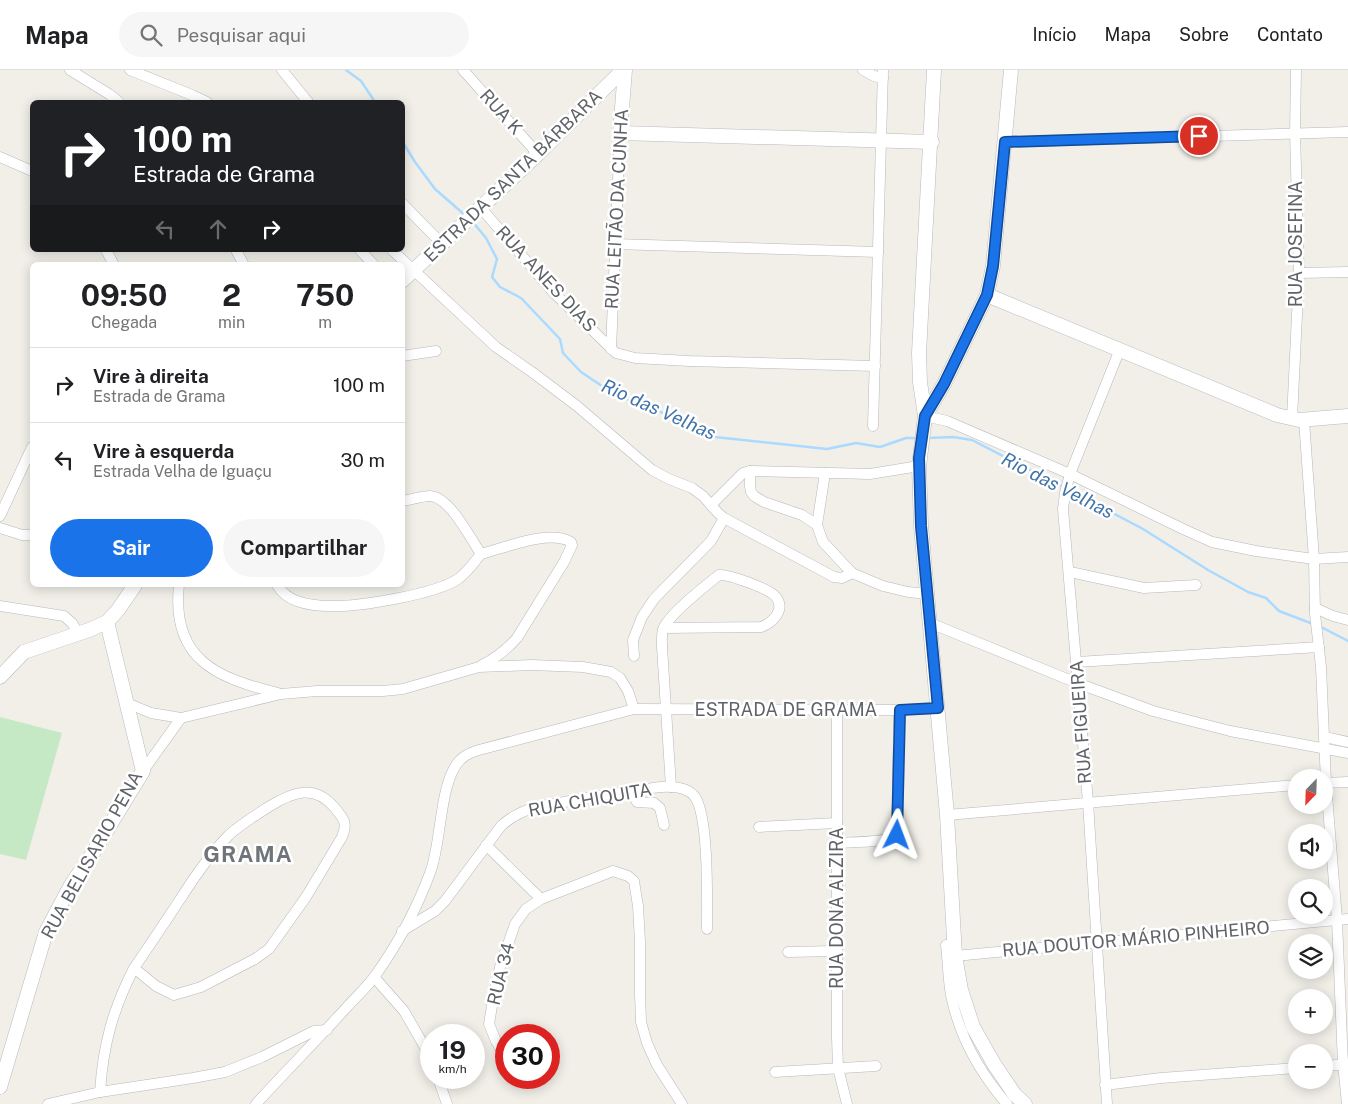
<!DOCTYPE html>
<html lang="pt">
<head>
<meta charset="utf-8">
<style>
	:root { --surface:#fff; --page:#f6f6f6; --text:#202124; --muted:#757577; --line:#e0e0e0; --accent:#1a73e8 }
	body { margin:0; font-family:"Public Sans",sans-serif; background:var(--page); color:var(--text); height:100vh; display:flex; flex-direction:column; font-size:19px; white-space:nowrap }
	* { box-sizing:border-box; margin:0 }
	p { font-size:16px; color:var(--muted) }
	.icon { flex:none; width:28px; height:28px; fill:none; stroke:currentColor; stroke-width:2; stroke-linecap:round; stroke-linejoin:round }
	.map { position:relative; flex:1; overflow:hidden }
	.drawer { position:absolute; left:30px; top:192px; width:375px; height:325px; display:flex; flex-direction:column; background:var(--surface); border-radius:8px; box-shadow:0 2px 12px #0003 }
	.drawer>* { flex:none }
	.top-card { position:absolute; left:30px; top:30px; width:375px; height:152px; border-radius:8px; box-shadow:0 2px 12px #0003; background:#202124; color:#fff; overflow:hidden }
	.needle { width:32px; rotate:203deg }
	.buttons { position:absolute; left:1288px; top:699px; display:grid; gap:10px }
	.buttons a { display:grid; place-items:center; width:45px; height:45px; border-radius:50%; background:var(--surface); box-shadow:0 2px 12px #0003; font-size:25px }
	.speed { position:absolute; left:420px; top:954px; display:flex; gap:10px; font-size:25px; font-weight:700; text-align:center }
	.speed>* { display:grid; place-content:center; width:65px; height:65px; border-radius:50%; background:var(--surface); box-shadow:0 2px 12px #0003; line-height:1 }
	.speed small { font-size:12px; font-weight:400 }
	.speed .limit { border:8px solid #d22; background:#fff; color:#111 }
	.pin { position:absolute; display:grid; place-items:center; width:42px; height:42px; color:#fff; margin:-21px; border:2px solid #fff; border-radius:50%; box-shadow:0 1px 5px #0007 }
	.me { position:absolute; width:55px; margin:-28px; rotate:3deg; stroke-linejoin:round; filter:drop-shadow(0 0 4px #0008) }
	.turn { display:flex; align-items:center; gap:18px; height:105px; padding:0 20px; font-size:22px }
	.turn .icon { width:65px; height:65px; stroke-width:2.5 }
	.turn b { display:block; font-size:35px; line-height:42px }
	.lanes { display:flex; align-items:center; height:48px; padding:0 20px; background:#0003; justify-content:center; gap:25px; direction:ltr }
	.lanes .off { opacity:.35 }
	.eta { display:flex; justify-content:space-evenly; align-items:center; height:85px; text-align:center }
	.eta b { font-size:30px; font-weight:700; line-height:35px }
	.primary-button { display:flex; gap:10px; margin-top:auto; padding:10px 20px }
	.primary-button a { flex:1; height:58px; border-radius:30px; background:var(--accent); color:#fff; font-size:20px; font-weight:700; line-height:58px; text-align:center }
	.primary-button a+a { background:var(--page); color:var(--text) }
	ul { padding:0; list-style:none }
	li { display:flex; align-items:center; gap:15px; height:75px; padding:0 20px; border-top:1px solid var(--line) }
	li div { flex:1 }
	li b { display:block; font-size:19px }
	li em { font-style:normal }
	header { display:flex; align-items:center; gap:30px; box-sizing:border-box; height:70px; padding:0 25px; background:var(--surface); border-bottom:1px solid var(--line) }
	header strong { font-size:24px }
	nav { display:flex; gap:28px; margin-inline-start:auto; font-size:18px }
	.search { width:350px; height:45px; background:var(--page); display:flex; align-items:center; gap:12px; box-sizing:border-box; padding:0 18px; border-radius:28px; color:var(--muted); font-size:19px }
	.map>svg:first-child { display:block }
	.green { fill:#c5e8c5 }
	.lines { fill:none; stroke-linecap:round; stroke-linejoin:round }
	.stream { stroke:#aadaff; stroke-width:2.5 }
	.street-casing { stroke:#b5b8bc; stroke-width:11 }
	.secondary-casing { stroke:#b6babf; stroke-width:15 }
	.street { stroke:#fff; stroke-width:10 }
	.secondary { stroke:#fff; stroke-width:14 }
	.route-casing { stroke:#114b97; stroke-width:12 }
	.route { stroke:#1a73e8; stroke-width:9 }
	.labels { text-anchor:middle; stroke-width:5; stroke-linejoin:round; paint-order:stroke }
	.street-label { font-size:18px; fill:#5f6368; stroke:#fff }
	.water-label { font-size:19px; font-style:italic; fill:#4174aa; stroke:#fff }
	.district-label { font-size:22px; font-weight:bold; letter-spacing:1px; fill:#70757a; stroke:#fff }
</style>
</head>
<body>
<header>
<strong>Mapa</strong>
<div class="search"><svg class="icon" aria-label="search" viewBox="0 0 24 24"><circle cx="10" cy="10" r="6"/><path d="M15 15l6 6"/></svg>Pesquisar aqui</div>
<nav><a>Início</a><a>Mapa</a><a>Sobre</a><a>Contato</a></nav>
</header>
<div class="map">
<svg width="1348" height="1034" viewBox="0 0 1348 1034">
	<rect width="100%" height="100%" fill="#f1efe8"/>
	<path class="green" d="M0,647L62,663L26,790L0,784Z"/>
	<g class="lines">
		<g class="stream">
			<path d="M346,0L361,11L375,32"/>
			<path d="M402,71L415,92L435,119L466,146"/>
			<path d="M472,151L486,168L497,189L492,207L500,217L521,228L560,269L563,283L581,302L602,316L632,332L661,342L690,358L715,367L827,379L856,373L880,377L906,368H919"/>
			<path d="M927,368L953,367L972,370L1065,418"/>
			<path d="M1069,420L1143,459L1208,500L1248,522L1266,528L1279,541L1313,554"/>
			<path d="M1321,557L1348,571"/>
		</g>
		<defs>
			<g id="street">
				<path d="M70,0L109,24L119,32"/>
				<path d="M130,0L192,25L207,32"/>
				<path d="M282,0L308,32"/>
				<path d="M463,0L538,84"/>
				<path d="M863,0L874,6L883,8"/>
				<path d="M1005,72L1348,62"/>
				<path d="M0,87L32,101"/>
				<path d="M402,133L442,174"/>
				<path d="M481,138L553,222L616,283L635,288L689,291L875,296"/>
				<path d="M614,174L878,182"/>
				<path d="M106,180L114,195"/>
				<path d="M236,180L244,195"/>
				<path d="M360,180L374,195"/>
				<path d="M392,180L496,277L532,302L577,336L652,400L669,409L692,418L703,426L718,443L724,448L834,507L842,508L852,503"/>
				<path d="M1299,203L1348,202"/>
				<path d="M611,279L620,63"/>
				<path d="M402,286L436,281"/>
				<path d="M925,346L947,351L1070,404L1183,459L1212,472L1256,481L1314,489L1348,487"/>
				<path d="M1292,349L1299,203L1295,63L1296,0"/>
				<path d="M1304,350L1314,489L1315,544L1321,597L1326,713L1337,850L1343,994L1347,1034"/>
				<path d="M873,356L883,0"/>
				<path d="M750,401V416L751,422L754,426L764,432L802,445L817,455L823,472L852,503L883,516L908,522L928,524"/>
				<path d="M711,435L743,403L750,401L870,404L919,396"/>
				<path d="M0,446L32,377"/>
				<path d="M817,455L825,403"/>
				<path d="M0,458L22,465H32"/>
				<path d="M481,484C505,478 549,459 571,472L572,475L564,492L517,568C507,579 496,588 482,595"/>
				<path d="M1070,502L1144,518L1196,515"/>
				<path d="M179,515C171,589 216,608 278,623"/>
				<path d="M277,515C282,523 288,528 297,531C308,535 320,536 331,536C359,537 436,524 458,509C467,503 474,492 481,484C470,468 450,427 430,426C421,426 411,430 402,431"/>
				<path d="M0,536L64,546L72,553L78,563"/>
				<path d="M1315,538L1333,546L1348,550"/>
				<path d="M930,553L1077,613L1153,641L1230,661L1348,683"/>
				<path d="M664,558L761,557C772,553 786,540 776,527C770,519 729,504 719,505C704,517 673,541 664,557C661,563 662,570 662,577L671,717"/>
				<path d="M634,586L633,570L642,547L654,529L711,471L724,448"/>
				<path d="M1077,592L1319,577"/>
				<path d="M127,633L151,643L181,648L281,624L317,621H383L403,619L479,597L531,595L583,597L611,602L620,608L628,621L634,639"/>
				<path d="M837,640V967L838,998L847,1034"/>
				<path d="M1325,667L1348,672"/>
				<path d="M143,701L181,648"/>
				<path d="M1324,713L1348,712"/>
				<path d="M631,720L637,732L654,733L660,738L664,755"/>
				<path d="M947,745L1296,715"/>
				<path d="M759,757L837,753"/>
				<path d="M837,773C849,772 889,773 897,765L899,640"/>
				<path d="M486,775L541,829"/>
				<path d="M402,861L435,841L445,831L501,756C512,746 522,741 536,737C572,731 609,723 645,719C654,718 663,716 672,717C680,717 690,720 695,727C709,747 707,831 707,859"/>
				<path d="M946,875C948,892 948,909 951,925C959,965 980,1003 1007,1034"/>
				<path d="M788,882L836,881"/>
				<path d="M955,886L1348,849"/>
				<path d="M374,907L404,941L431,988"/>
				<path d="M506,987L496,971L489,954L494,924L500,897L515,854L526,839L541,829L613,801L628,806L634,811L638,836L640,872V924L641,952L647,973L657,995L682,1034"/>
				<path d="M1324,996L1348,994"/>
				<path d="M775,1002L876,996"/>
				<path d="M438,1008L447,1034"/>
				<path d="M1105,1015L1161,1008L1296,998"/>
				<path d="M100,1022C103,975 113,939 134,898C150,875 165,852 181,828C195,806 210,784 229,765C241,754 256,745 270,736C293,722 314,714 334,737C344,749 348,753 342,767L306,827L269,879L255,889L201,917L174,925L156,916L134,898"/>
				<path d="M48,1034L100,1022L193,1008L225,1002L262,987L314,961L327,960"/>
				<path d="M256,1034C286,1001 317,970 347,937C356,927 367,917 375,906C397,875 417,838 430,803C442,772 439,712 460,690C465,685 472,682 479,680L634,639L899,640L939,638"/>
				<path d="M1107,1034L1088,732L1063,439L1065,423L1070,404L1120,279"/>
			</g>
			<g id="secondary">
				<path d="M625,0L620,63L932,72"/>
				<path d="M934,0L919,283L920,312L925,346L919,396L921,456L947,745L955,886L961,920L973,957L994,994L1015,1025L1025,1034"/>
				<path d="M402,211L538,84L623,0"/>
				<path d="M987,225L1277,345L1299,350L1348,346"/>
				<path d="M925,346L944,314L987,225L993,196L1011,0"/>
				<path d="M0,607L24,582L89,560L107,552L118,540L135,515"/>
				<path d="M0,1017L46,862L71,815L91,786L143,701L107,552"/>
			</g>
		</defs>
		<use href="#street" class="street-casing"/>
		<use href="#secondary" class="secondary-casing"/>
		<use href="#street" class="street"/>
		<use href="#secondary" class="secondary"/>
	</g>
	<g class="lines">
		<defs>
			<path id="route" d="M897,765L900,640L938,638L921,456L919,388L925,346L944,314L987,225L993,196L1005,72L1199,66"/>
		</defs>
		<use href="#route" class="route-casing"/>
		<use href="#route" class="route"/>
	</g>
	<g class="labels">
		<g class="street-label">
			<text transform="translate(501 42) rotate(48)" y="6">RUA K</text>
			<text transform="translate(513 106) rotate(-44)" y="6">ESTRADA SANTA BÁRBARA</text>
			<text transform="translate(617 139) rotate(-87)" y="6">RUA LEITÃO DA CUNHA</text>
			<text transform="translate(1296 174) rotate(-90)" y="6">RUA JOSEFINA</text>
			<text transform="translate(546 209) rotate(47)" y="6">RUA ANES DIAS</text>
			<text x="786" y="646">ESTRADA DE GRAMA</text>
			<text transform="translate(1081 652) rotate(-94)" y="6">RUA FIGUEIRA</text>
			<text transform="translate(590 730) rotate(-10)" y="6">RUA CHIQUITA</text>
			<text transform="translate(92 785) rotate(-61)" y="6">RUA BELISARIO PENA</text>
			<text transform="translate(837 838) rotate(-90)" y="6">RUA DONA ALZIRA</text>
			<text transform="translate(1136 869) rotate(-5)" y="6">RUA DOUTOR MÁRIO PINHEIRO</text>
			<text transform="translate(501 904) rotate(-76)" y="6">RUA 34</text>
		</g>
		<g class="water-label">
			<text transform="translate(659 339) rotate(24)" y="7">Rio das Velhas</text>
			<text transform="translate(1058 415) rotate(27)" y="7">Rio das Velhas</text>
		</g>
		<g class="district-label">
			<text x="248" y="792">GRAMA</text>
		</g>
	</g>
</svg>
<div class="buttons">
<a><svg class="needle" viewBox="-14 -14 28 28"><path d="M0-13l5 13h-10z" fill="#e53935"/><path d="M0 13l5-13h-10z" fill="#757577"/></svg></a>
<a><svg class="icon" aria-label="sound" viewBox="0 0 24 24"><path d="M4 9h4l5-4v14l-5-4H4zM17 9q2 3 0 6"/></svg></a>
<a><svg class="icon" aria-label="search" viewBox="0 0 24 24"><circle cx="10" cy="10" r="6"/><path d="M15 15l6 6"/></svg></a>
<a><svg class="icon" aria-label="layers" viewBox="0 0 24 24"><path d="M12 4l9 5-9 5-9-5zM3 14l9 5 9-5"/></svg></a>
<a>+</a>
<a>−</a>
</div>
<div class="speed"><div>19<small>km/h</small></div><div class="limit">30</div></div>
<div class="pin" style="left:1199px;top:66px;background:#d93025"><svg class="icon" aria-label="arrive" viewBox="0 0 24 24"><path d="M6 21V4h12l-3 4 3 4H6"/></svg></div>
<svg class="me" style="left:897px;top:765px" viewBox="-20 -20 40 40"><path d="M0-17L14 15 0 8-14 15z" fill="#1a73e8" stroke="#fff" stroke-width="4"/></svg>
<div class="top-card">
<div class="turn"><svg class="icon" aria-label="right" viewBox="0 0 24 24"><path d="M7 20v-9h11M14 6l5 5-5 5"/></svg><div><b>100 m</b>Estrada de Grama</div></div>
<div class="lanes"><svg class="icon off" aria-label="left" viewBox="0 0 24 24"><path d="M17 20v-9H6M10 6l-5 5 5 5"/></svg><svg class="icon off" aria-label="ahead" viewBox="0 0 24 24"><path d="M12 20V5M6 11l6-6 6 6"/></svg><svg class="icon" aria-label="right" viewBox="0 0 24 24"><path d="M7 20v-9h11M14 6l5 5-5 5"/></svg></div>
</div>
<section class="drawer">
<div class="eta">
<div><b>09:50</b><p>Chegada</p></div>
<div><b>2</b><p>min</p></div>
<div><b>750</b><p>m</p></div>
</div>
<ul>
<li><svg class="icon" aria-label="right" viewBox="0 0 24 24"><path d="M7 20v-9h11M14 6l5 5-5 5"/></svg><div><b>Vire à direita</b><p>Estrada de Grama</p></div><em>100 m</em></li>
<li><svg class="icon" aria-label="left" viewBox="0 0 24 24"><path d="M17 20v-9H6M10 6l-5 5 5 5"/></svg><div><b>Vire à esquerda</b><p>Estrada Velha de Iguaçu</p></div><em>30 m</em></li>
</ul>
<div class="primary-button"><a>Sair</a><a>Compartilhar</a></div>
</section>
</div>
</body>
</html>
